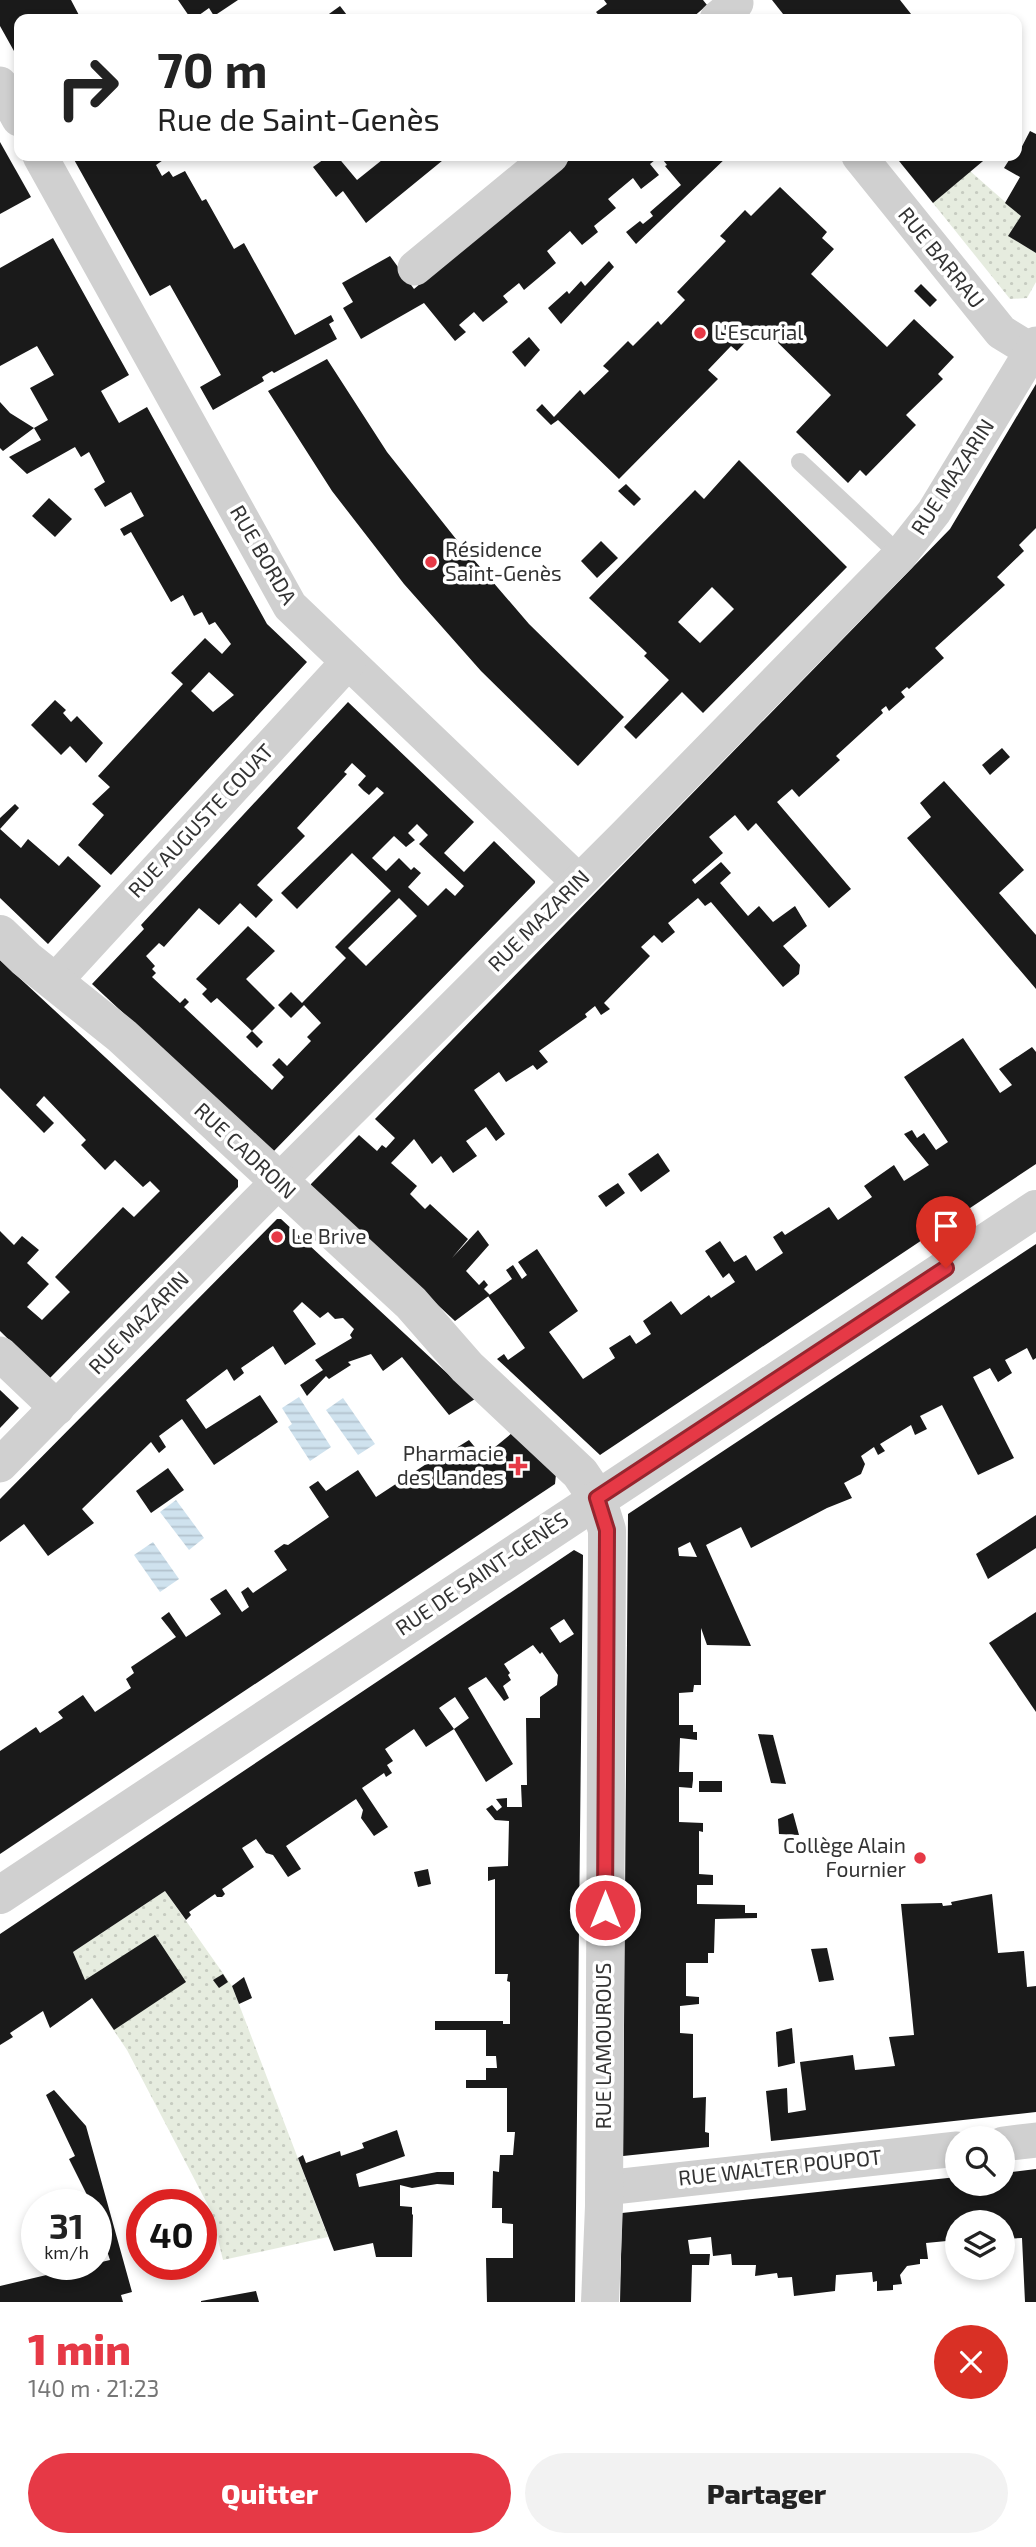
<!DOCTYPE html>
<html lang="fr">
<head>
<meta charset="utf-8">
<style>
	:root { --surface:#fff; --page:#f2f2f2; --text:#222; --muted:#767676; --accent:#e63946 }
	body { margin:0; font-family:"Exo 2",sans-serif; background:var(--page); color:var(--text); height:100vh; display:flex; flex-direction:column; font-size:26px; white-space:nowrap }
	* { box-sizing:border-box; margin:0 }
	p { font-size:23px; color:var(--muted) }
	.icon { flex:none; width:38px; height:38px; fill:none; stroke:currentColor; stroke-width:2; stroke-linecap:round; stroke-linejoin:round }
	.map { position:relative; height:2302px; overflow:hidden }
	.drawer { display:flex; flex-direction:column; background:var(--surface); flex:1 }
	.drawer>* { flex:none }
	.guide { position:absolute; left:14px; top:14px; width:1008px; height:147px; border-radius:14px; box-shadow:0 4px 10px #0003; background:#fff; color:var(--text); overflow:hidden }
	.tools { position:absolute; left:945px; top:2126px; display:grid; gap:14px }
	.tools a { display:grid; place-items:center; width:70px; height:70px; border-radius:50%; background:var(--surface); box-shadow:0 4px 10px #0003; font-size:35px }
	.speed { position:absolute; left:21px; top:2189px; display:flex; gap:14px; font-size:35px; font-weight:700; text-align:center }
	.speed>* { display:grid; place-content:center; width:91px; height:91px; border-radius:50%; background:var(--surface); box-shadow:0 4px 10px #0003; line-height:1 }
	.speed small { font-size:18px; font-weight:400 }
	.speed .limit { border:10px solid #d22; background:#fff; color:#111 }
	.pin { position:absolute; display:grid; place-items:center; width:60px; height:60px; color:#fff; margin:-72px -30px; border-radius:50% 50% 50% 0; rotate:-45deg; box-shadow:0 0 7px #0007 }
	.pin .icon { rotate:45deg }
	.me { position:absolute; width:77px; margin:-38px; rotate:0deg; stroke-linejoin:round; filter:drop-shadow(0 0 5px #0008) }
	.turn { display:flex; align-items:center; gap:24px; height:147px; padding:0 28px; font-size:32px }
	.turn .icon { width:91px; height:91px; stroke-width:2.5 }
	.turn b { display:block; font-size:49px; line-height:60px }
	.round { display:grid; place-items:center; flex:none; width:74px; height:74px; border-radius:37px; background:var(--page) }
	.summary { display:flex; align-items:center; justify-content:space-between; height:119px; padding:0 28px }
	h1 { font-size:42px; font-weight:800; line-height:52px; color:var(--accent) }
	.action { display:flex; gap:14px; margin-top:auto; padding:14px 28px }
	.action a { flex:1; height:80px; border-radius:42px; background:var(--accent); color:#fff; font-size:28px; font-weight:800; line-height:80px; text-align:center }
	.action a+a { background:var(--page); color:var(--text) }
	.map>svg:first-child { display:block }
	.garden { fill:url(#garden-dots) }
	.water { fill:url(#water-rules) }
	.building { fill:#1a1a1a; fill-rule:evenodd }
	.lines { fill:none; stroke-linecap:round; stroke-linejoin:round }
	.service { stroke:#d0d0d0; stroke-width:18 }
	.minor { stroke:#d0d0d0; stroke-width:35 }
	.tertiary { stroke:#d0d0d0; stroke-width:38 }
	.route-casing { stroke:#96252e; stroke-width:18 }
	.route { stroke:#e63946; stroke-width:12 }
	.poi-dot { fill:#e63946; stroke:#fff; stroke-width:2.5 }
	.labels { text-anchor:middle; stroke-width:7; stroke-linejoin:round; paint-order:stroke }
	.street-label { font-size:21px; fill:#333; stroke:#fff }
	.poi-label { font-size:21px; fill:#333; stroke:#fff; text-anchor:start }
</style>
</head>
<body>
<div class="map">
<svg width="1036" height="2302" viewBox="0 0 1036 2302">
	<defs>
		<pattern id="garden-dots" width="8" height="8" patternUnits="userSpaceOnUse" patternTransform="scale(1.75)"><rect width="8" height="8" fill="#e6ecdf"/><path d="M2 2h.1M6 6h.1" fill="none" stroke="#c6cbc0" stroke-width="1.8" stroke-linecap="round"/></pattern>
		<pattern id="water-rules" width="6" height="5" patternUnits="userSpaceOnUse" patternTransform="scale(1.75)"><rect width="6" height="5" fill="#cfe2ee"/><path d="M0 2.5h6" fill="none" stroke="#b2c2cd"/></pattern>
	</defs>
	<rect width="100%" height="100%" fill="#fff"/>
	<g class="garden">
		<path d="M970,171L1021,216L1009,236L1036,253V282L1027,298L1010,299L933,203Z"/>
		<path d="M165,1891L232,1986L328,2237L223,2260L211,2211L127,2050L92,1998L73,1952Z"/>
	</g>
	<g class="water">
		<path d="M299,1397L331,1447L310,1461L288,1427L292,1424L282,1408Z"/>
		<path d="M343,1398L375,1444L358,1455L326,1410Z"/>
		<path d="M176,1500L204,1538L189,1550L160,1512Z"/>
		<path d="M153,1542L179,1579L160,1592L134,1555Z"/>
	</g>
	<g class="building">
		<path d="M0,0H71L81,19H19V60L0,26Z"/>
		<path d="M178,0H238L214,16L209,8L195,18L193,14L189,16Z"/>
		<path d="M604,0H703L707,5L691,19H602L596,12L607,4Z"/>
		<path d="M772,0H900L915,19H787Z"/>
		<path d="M340,6L350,19H322Z"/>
		<path d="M1030,131L1036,134V253L1008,236L1021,216L1005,203L1020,177L1004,168L1011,157L1013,159L1017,156Z"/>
		<path d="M0,142L31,197L0,214Z"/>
		<path d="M72,156H169L156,165L162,176L169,171L173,177L185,171L202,201L206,199L234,249L244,243L295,335L331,315L334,321L329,324L337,339L274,373L272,371L262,377L264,381L213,410L200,387L221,375L170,285L150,296Z"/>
		<path d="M321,156H337L357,180L387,156H448L366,223L343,191L336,197L313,167L324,159Z"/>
		<path d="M574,156H660L650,164L659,175L641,189L633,178L608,199L616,208L594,226L598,232L582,245L570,231L547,251L556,263L524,290L519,283L503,296L508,302L483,322L474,312L459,325L466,332L455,341L424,303L361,339L343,308L353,302L342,283L390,256L414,289Z"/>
		<path d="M660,156H728L636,244L626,232L640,221L643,224L653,216L650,212L681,185L665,166L667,165Z"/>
		<path d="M895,156H989L933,203Z"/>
		<path d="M780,187L827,232L822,238L834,249L811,274L887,347L914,319L954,357L938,374L943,379L906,415L916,425L866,476L860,470L848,483L796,432L831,395L761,326L737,351L731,346L708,370L718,379L619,479L558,420L551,425L536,410L542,404L554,417L580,390L584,395L609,371L603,366L628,341L633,346L658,321L661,325L685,300L677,292L726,241L720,236L745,210L751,216Z"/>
		<path d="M53,238L129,375L101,391L119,423L147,407L267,624L307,662L111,875L78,845L104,815L92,804L110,787L98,776L183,684L171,673L205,638L222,654L231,644L215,622L209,625L202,612L194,616L183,595L171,602L131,532L124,536L120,529L144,516L131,492L105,507L94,489L105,482L89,452L81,457L75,447L27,474L9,457L41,440L34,428L48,420L30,388L54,375L37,346L0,366V268ZM209,672L234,695L213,712L191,691Z"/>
		<path d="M609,261L614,267L561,324L548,308L567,291L569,294L581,281L585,286Z"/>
		<path d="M921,284L937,300L930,307L914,291Z"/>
		<path d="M529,337L540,350L525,367L512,352Z"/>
		<path d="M327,359L387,452L456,539L529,624L624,717L578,766L481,671L404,584L332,491L268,391Z"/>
		<path d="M1036,384V528L1019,545L1024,551L997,577L1005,585L935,648L944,658L909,689L907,687L901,692L905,697L889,711L886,706L881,710L883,713L836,756L840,760L799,797L792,789L777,802L851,889L829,908L756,823L748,831L735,815L709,837L723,853L692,880L695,884L721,862L731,873L720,883L748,916L759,906L773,922L795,906L807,926L783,946L800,965L799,974L783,987L711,902L705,906L698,898L668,923L675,932L662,943L654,935L641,947L650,956L604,1003L610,1009L601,1015L595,1006L585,1014L587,1017L539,1051L548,1062L537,1070L533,1065L506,1082L499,1072L474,1090L505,1134L496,1141L486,1127L466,1141L477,1156L453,1173L441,1156L432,1164L414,1139L391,1163L417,1186L410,1194L425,1209L430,1204L468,1239L452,1258L478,1230L489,1245L466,1271L479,1285L484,1280L488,1285L484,1289L490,1295L455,1321L311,1187V1184L359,1135L377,1151L382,1145L386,1148L395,1138L375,1119L950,529Z"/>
		<path d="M0,402L10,413L34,428L3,451L0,448Z"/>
		<path d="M739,460L847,567L703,713L682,692L636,739L624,727L669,680L644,656L647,653L589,598L695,490L704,499ZM712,587L734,609L700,643L678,622Z"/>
		<path d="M626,484L641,499L634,506L618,491Z"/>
		<path d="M49,498L72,519L55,537L32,516Z"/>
		<path d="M601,541L618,558L597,578L581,561Z"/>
		<path d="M55,700L66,710L63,713L71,722L77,716L103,743L86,763L70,746L61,755L31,725Z"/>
		<path d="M348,702L474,822L444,853L464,872L494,841L535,881V883L273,1152L92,984L144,929L141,925ZM352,763L366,776L358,785L364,791L369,795L377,787L384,793L281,893L297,909L352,853L391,891L335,947L346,958L302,1003L291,992L278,1005L291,1018L304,1005L321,1023L307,1037L311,1041L287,1066L279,1058L272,1065L284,1077L272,1090L184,1007L189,1002L185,998L180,1003L152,977L156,973L152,969L155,966L146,956L159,943L164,947L199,908L219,925L240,903L256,918L273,900L257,885L305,836L297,828L347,774L344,772ZM417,824L428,835L419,844L464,886L455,896L446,888L428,906L408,887L421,873L414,867L411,870L399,858L386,871L372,858L394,836L406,847L415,840L408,833ZM399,898L417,916L366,966L348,948Z"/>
		<path d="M1002,748L1010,757L990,775L982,765Z"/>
		<path d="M944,781L1024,870L999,893L1036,935V989L907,838L931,817L920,803Z"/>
		<path d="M15,804L19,808L0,829V818Z"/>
		<path d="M0,829L21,848L28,839L59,866L68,856L101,886L48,944L0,898Z"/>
		<path d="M248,926L275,951L246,979L275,1008L252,1031L217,998L211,1003L202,994L207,989L196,979Z"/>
		<path d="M0,960L238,1180V1187L49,1379L0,1331V1231L14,1245L22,1236L39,1250L27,1263L49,1284L27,1307L42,1320L70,1292L55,1277L123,1207L134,1217L160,1191L150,1181L143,1187L115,1160L105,1170L81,1145L86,1140L44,1096L36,1105L54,1123L44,1133L0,1088Z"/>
		<path d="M252,1031L263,1042L257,1048L246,1037Z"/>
		<path d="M963,1038L1000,1093L1012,1085L999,1069L1032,1047L1036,1052V1164L600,1455L497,1359L504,1354L508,1360L525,1348L488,1296L512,1279L506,1270L513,1265L522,1279L527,1275L518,1262L537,1249L578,1311L549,1332L583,1379L615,1358L609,1348L630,1335L636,1344L651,1334L643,1321L671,1301L681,1315L709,1295L711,1298L735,1282L729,1273L723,1278L705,1251L720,1241L734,1262L746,1255L756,1271L783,1253L773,1237L782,1231L785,1235L829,1207L838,1220L872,1197L864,1186L894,1165L904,1181L929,1165L904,1134L912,1130L917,1138L924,1133L936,1150L948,1142L904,1077Z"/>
		<path d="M658,1153L670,1171L641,1192L628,1174Z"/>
		<path d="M618,1183L625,1193L606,1207L598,1196Z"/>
		<path d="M277,1219H281L475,1399L449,1415L402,1357L383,1371L371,1354L348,1362L351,1365L329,1379L326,1376L307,1396L300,1385L323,1370L315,1360L352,1338L350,1335L354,1329L343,1318L335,1319L328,1312L320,1318L302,1302L293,1311L316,1344L285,1365L273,1346L241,1368L244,1373L234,1381L227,1369L186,1400L206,1429L260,1395L278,1422L214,1465L182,1419L159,1436L166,1447L159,1453L151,1442L82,1509L94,1523L48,1556L24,1524L0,1542V1499Z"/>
		<path d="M1036,1244V1358L1033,1360L1027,1348L1005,1360L1012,1373L998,1382L990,1368L973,1377L1014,1458L978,1475L942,1405L920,1416L927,1429L915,1435L911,1425L880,1444L885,1451L878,1455L874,1447L861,1456L865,1464L861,1474L844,1483L852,1498L827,1508L751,1548L741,1527L706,1545L751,1646L707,1645L701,1628V1685H694L693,1692L679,1693V1725H693V1732H697V1740L680,1738L679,1772H693V1780L692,1788L679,1787V1822L703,1823V1832L699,1831V1874L713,1875V1885H697V1904L745,1905V1913H757V1918L715,1919L714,1953H708V1963H686V1996L699,1997V2004L680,2006V2033L693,2034V2098L706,2097L705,2132L709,2133V2147L623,2156L628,1514ZM690,1542L697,1557L679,1556L678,1548Z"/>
		<path d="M0,1390L19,1408L0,1428Z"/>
		<path d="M512,1433L556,1474L555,1484L0,1854V1751L36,1727L40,1733L63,1718L58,1712L83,1695L95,1712L131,1688L126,1679L134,1673L131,1667L176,1637L161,1618L169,1612L186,1637L221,1614L210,1599L226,1589L242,1612L249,1607L241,1592L248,1587L253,1593L287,1570L274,1551L284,1544L288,1545L329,1517L309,1487L318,1481L326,1491L358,1470L376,1497L440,1455L442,1457L469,1440L483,1457Z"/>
		<path d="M168,1468L184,1490L151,1513L136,1491Z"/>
		<path d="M1036,1515V1548L988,1579L976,1554Z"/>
		<path d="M574,1550L583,1555L575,2302H487L486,2258H513V2224L502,2223V2208H492L493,2171L499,2172L500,2155H513L515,2132H507V2088H466V2080H486V2068H497L496,2056H486V2030H435V2021H503V2024H510V1982L507,1981L508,1974H495V1879L488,1881V1867L508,1866L509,1821L495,1820L486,1809L492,1805L497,1811L502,1807L496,1799L507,1798V1807H522L521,1785H527L526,1718H540V1697L557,1685L558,1675L542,1652L540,1654L533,1645L504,1664L510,1673L508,1675L511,1680L503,1686L509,1698L504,1701L486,1677L468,1688L513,1764L486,1782L454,1729L469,1718L455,1697L439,1708L454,1729L426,1747L414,1729L385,1749L393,1761L387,1765L392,1773L386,1777L384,1773L362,1788L388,1827L374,1836L361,1818L363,1810L356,1799L286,1846L301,1869L288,1877L273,1855L266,1853L256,1839L242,1848L254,1867L222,1889L225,1894L222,1897H217L215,1894L189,1912L191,1915L186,1920L165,1891L73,1952L85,1980L155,1935L186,1982L114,2030L92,1998L50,2028L43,2011L10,2033L13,2037L0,2045V1934ZM564,1619L574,1634L560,1643L550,1628Z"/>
		<path d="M1036,1612V1712L989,1643Z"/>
		<path d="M758,1734L773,1735L786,1784L771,1783Z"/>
		<rect x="699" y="1781" width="23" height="11"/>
		<path d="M793,1813L799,1835L779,1834L778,1819Z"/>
		<path d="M428,1869L431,1884L418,1887L414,1872Z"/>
		<path d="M992,1894L998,1953L1024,1951L1027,1987L1036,1986V2112L771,2141L766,2091L787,2088L788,2113L806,2110L800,2062L853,2055L855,2070L895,2066L889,2037L914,2035L901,1904L942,1903L943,1906L952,1905L951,1902Z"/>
		<path d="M827,1948L834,1980L819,1982L811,1949Z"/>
		<path d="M223,1974L228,1982L219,1988L213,1980Z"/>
		<path d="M244,1977L252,1998L239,2004L232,1986Z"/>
		<path d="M792,2028L795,2063L778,2067L776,2032Z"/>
		<path d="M54,2090L86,2126L132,2292L121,2295L123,2302H0V2286L110,2260L96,2218V2205H92L69,2159L75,2156L46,2095Z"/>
		<path d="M397,2130L405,2156L356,2174L359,2187L437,2172H454V2185L437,2184L412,2188L400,2185V2206L412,2207V2215L413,2214L412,2257H376L373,2243L334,2251L298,2158L303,2155L306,2163L340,2151L341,2156L364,2148L362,2143Z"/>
		<path d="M1036,2169V2302H1025L1022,2238L1003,2239V2222H957V2240L926,2243L928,2259H920V2264L907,2266L900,2275L902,2284L893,2285V2290L877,2291V2281L873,2282L872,2272L836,2275L835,2291L794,2296L792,2277L778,2278L777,2273L755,2276L756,2265H732L731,2254L713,2256L711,2237L688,2240L690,2254H710L709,2265H692L691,2302H620L622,2213L957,2177V2184H1003V2173Z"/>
		<path d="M256,2291L259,2302H201V2301Z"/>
	</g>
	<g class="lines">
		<path class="service" d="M800,462L900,555"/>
		<g class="minor">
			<path d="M717,19L736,3"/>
			<path d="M0,84L19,119"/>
			<path d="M40,156L290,606L579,882"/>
			<path d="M859,156L1001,332L1032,351"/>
			<path d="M415,268L551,156"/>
			<path d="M55,981L348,662"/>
			<path d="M0,1354L57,1408"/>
			<path d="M0,1465L256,1204L625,836L900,555L934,512L1036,344"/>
			<path d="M1003,2144L1036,2140"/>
			<path d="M604,2188L957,2149"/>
		</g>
		<g class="tertiary">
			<path d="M0,934L26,959L122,1036L411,1303L467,1367L580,1473L597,1498L607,1530V1548L604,2206L600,2302"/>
			<path d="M0,1895L1036,1209"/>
		</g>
	</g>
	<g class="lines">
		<defs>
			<path id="route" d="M605,1910L607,1530L597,1498L946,1268"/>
		</defs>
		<use href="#route" class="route-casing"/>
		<use href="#route" class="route"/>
	</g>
	<g class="poi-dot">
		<circle cx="700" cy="333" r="7"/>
		<circle cx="431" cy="562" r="7"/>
		<circle cx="277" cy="1237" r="7"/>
		<path d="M514.5 1455.5h7v7h7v7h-7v7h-7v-7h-7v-7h7z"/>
		<circle cx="920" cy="1858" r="7"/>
	</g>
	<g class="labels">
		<g class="street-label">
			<text transform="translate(941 258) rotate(51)" y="7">RUE BARRAU</text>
			<text transform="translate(953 477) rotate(-57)" y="7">RUE MAZARIN</text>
			<text transform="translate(263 555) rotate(60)" y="7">RUE BORDA</text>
			<text transform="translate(201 821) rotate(-47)" y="7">RUE AUGUSTE COUAT</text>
			<text transform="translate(539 921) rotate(-45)" y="7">RUE MAZARIN</text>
			<text transform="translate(245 1151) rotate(43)" y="7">RUE CADROIN</text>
			<text transform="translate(139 1323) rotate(-46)" y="7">RUE MAZARIN</text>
			<text transform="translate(482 1574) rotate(-34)" y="7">RUE DE SAINT-GENÈS</text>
			<text transform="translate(604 2046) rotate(-90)" y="7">RUE LAMOUROUS</text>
			<text transform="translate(780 2168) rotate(-6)" y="7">RUE WALTER POUPOT</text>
		</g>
		<g class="poi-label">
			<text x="714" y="340">L'Escurial</text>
			<text x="445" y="557">Résidence<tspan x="445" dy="24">Saint-Genès</tspan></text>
			<text x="291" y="1244">Le Brive</text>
			<text x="504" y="1461" text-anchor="end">Pharmacie<tspan x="504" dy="24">des Landes</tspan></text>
			<text x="906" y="1853" text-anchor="end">Collège Alain<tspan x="906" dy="24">Fournier</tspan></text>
		</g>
	</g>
</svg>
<div class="tools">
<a><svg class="icon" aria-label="search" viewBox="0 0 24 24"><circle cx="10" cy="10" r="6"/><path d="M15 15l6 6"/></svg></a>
<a><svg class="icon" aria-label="layers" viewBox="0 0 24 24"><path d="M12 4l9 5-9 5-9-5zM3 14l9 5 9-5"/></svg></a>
</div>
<div class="speed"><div>31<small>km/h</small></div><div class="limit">40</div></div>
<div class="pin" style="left:946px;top:1268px;background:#d93025"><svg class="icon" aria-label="arrive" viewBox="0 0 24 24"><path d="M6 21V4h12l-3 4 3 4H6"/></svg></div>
<svg class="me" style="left:605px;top:1910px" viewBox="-20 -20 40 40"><circle r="17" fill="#e63946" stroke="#fff" stroke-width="3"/><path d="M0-11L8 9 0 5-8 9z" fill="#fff"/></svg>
<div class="guide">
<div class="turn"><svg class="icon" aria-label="right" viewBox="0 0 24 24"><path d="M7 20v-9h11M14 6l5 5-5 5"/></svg><div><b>70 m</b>Rue de Saint-Genès</div></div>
</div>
</div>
<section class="drawer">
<div class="summary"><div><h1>1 min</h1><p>140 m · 21:23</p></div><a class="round" style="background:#d93025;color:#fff"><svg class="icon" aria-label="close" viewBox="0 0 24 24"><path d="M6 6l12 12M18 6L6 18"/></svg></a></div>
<div class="action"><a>Quitter</a><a>Partager</a></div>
</section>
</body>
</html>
